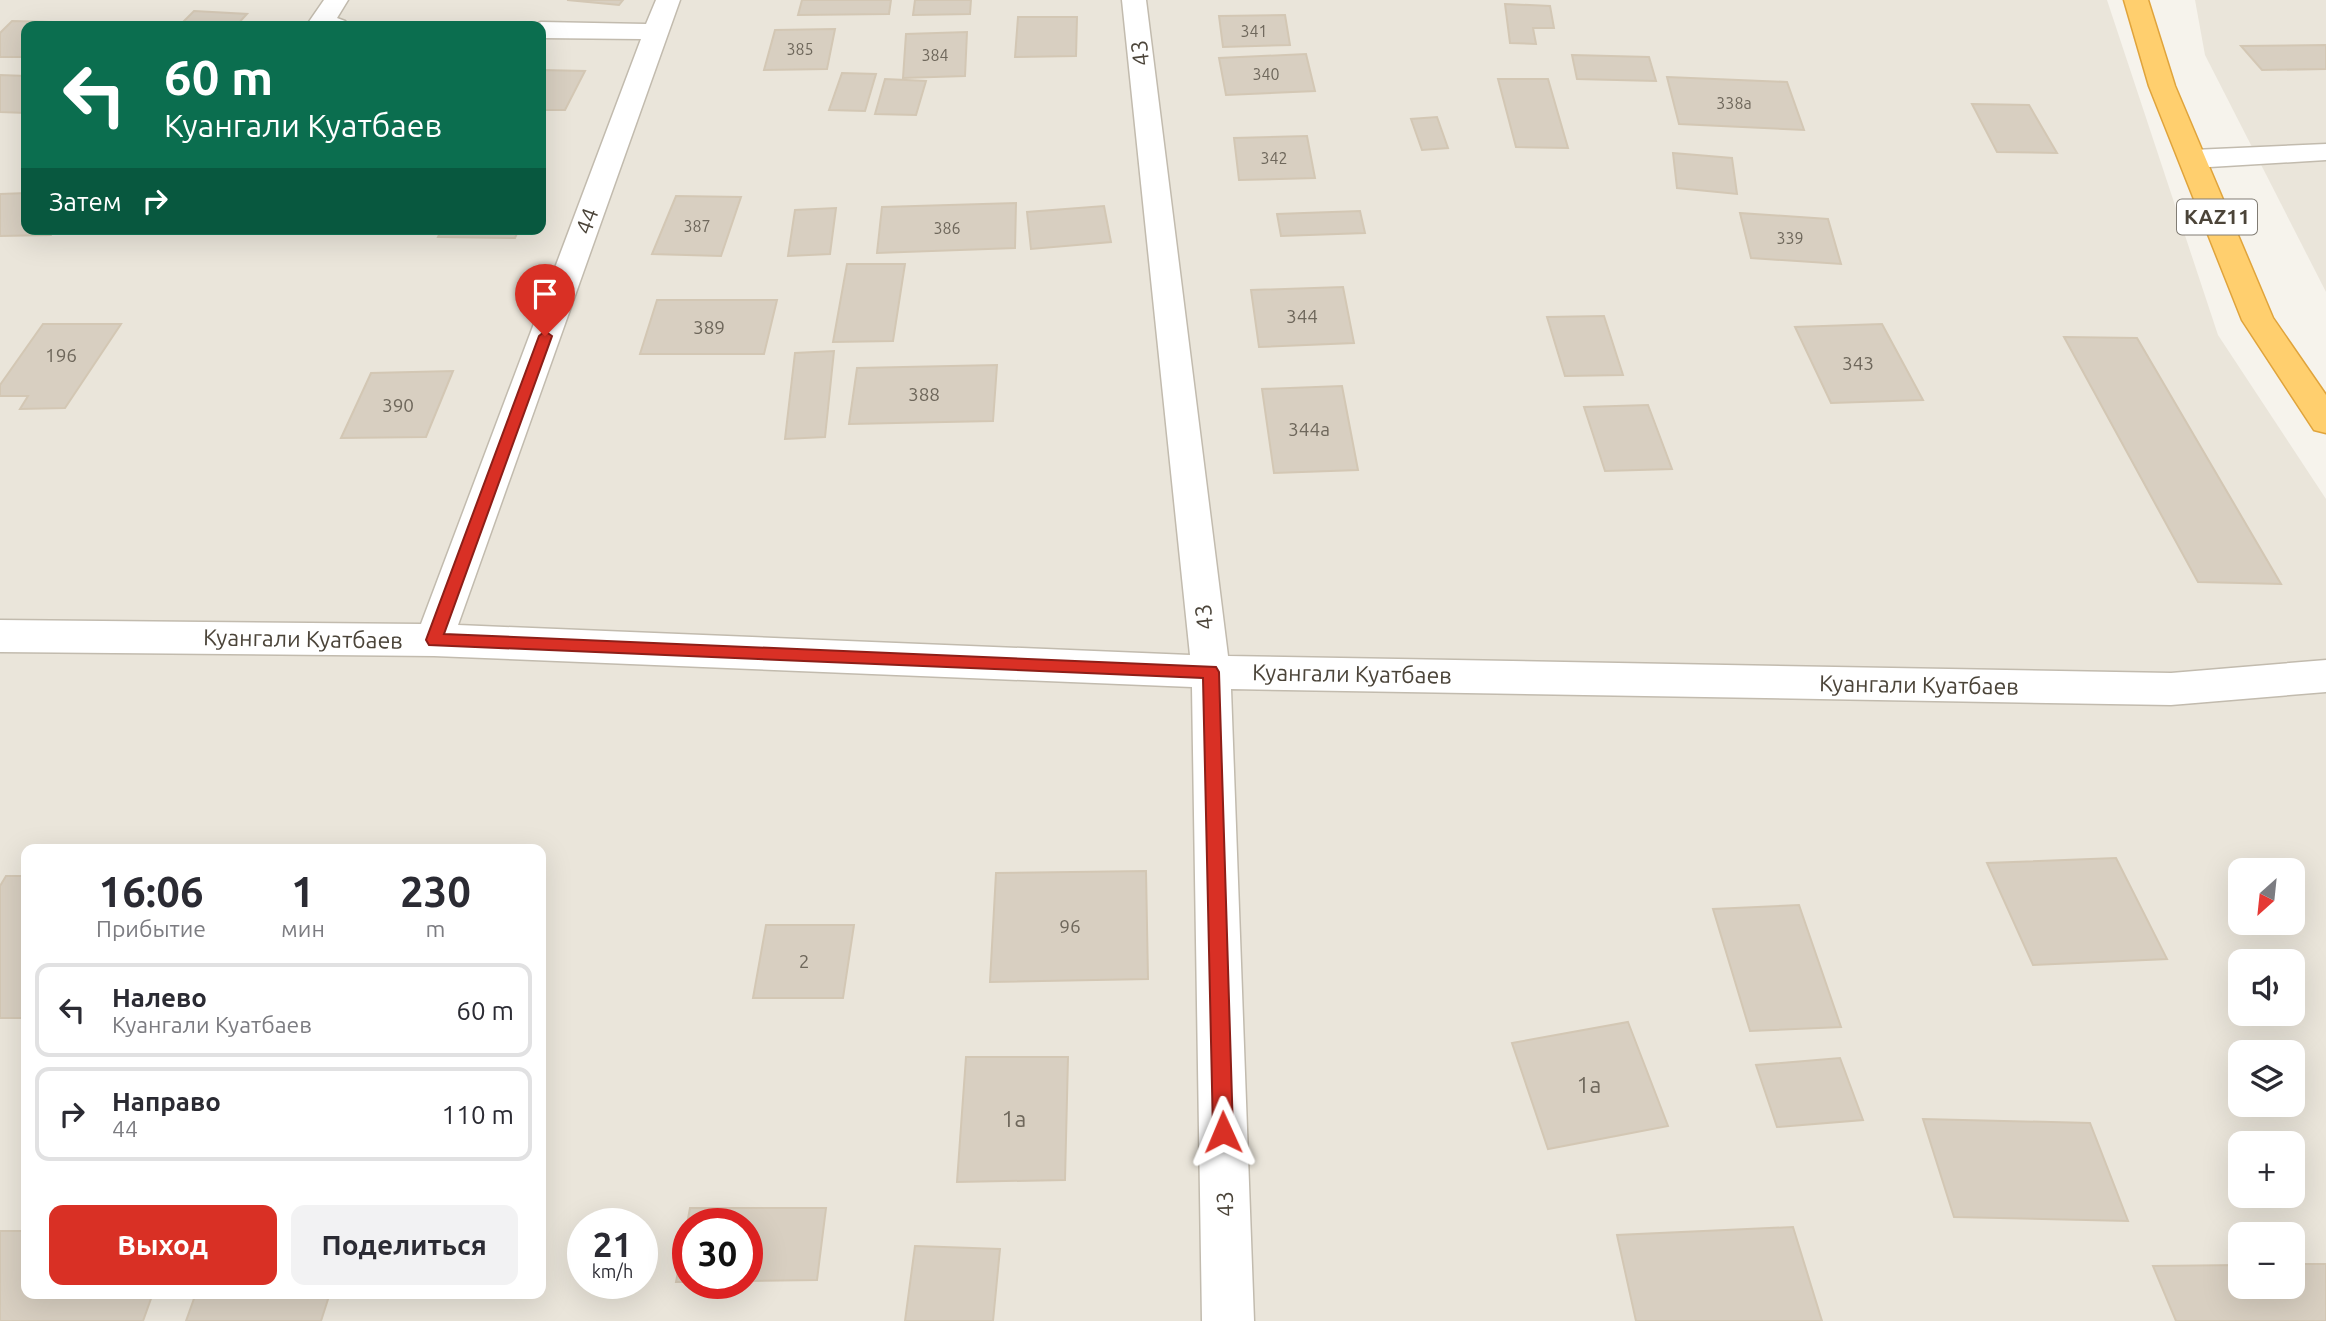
<!DOCTYPE html>
<html lang="ru">
<head>
<meta charset="utf-8">
<style>
	:root { --surface:#fff; --page:#f2f2f3; --text:#2b2b33; --muted:#7c7c81; --line:#e1e1e2; --accent:#d93025 }
	body { margin:0; font-family:Ubuntu,sans-serif; background:var(--page); color:var(--text); height:100vh; display:flex; flex-direction:column; font-size:26px; white-space:nowrap }
	* { box-sizing:border-box; margin:0 }
	p { font-size:23px; color:var(--muted) }
	.icon { flex:none; width:38px; height:38px; fill:none; stroke:currentColor; stroke-width:2; stroke-linecap:round; stroke-linejoin:round }
	.map { position:relative; flex:1; overflow:hidden }
	.side { position:absolute; left:21px; top:844px; width:525px; height:455px; display:flex; flex-direction:column; background:var(--surface); border-radius:14px; box-shadow:0 7px 28px #0002 }
	.side>* { flex:none }
	.top-card { position:absolute; left:21px; top:21px; width:525px; height:214px; border-radius:14px; box-shadow:0 7px 28px #0002; background:#0b6e4f; color:#fff; overflow:hidden }
	.needle { width:46px; rotate:207deg }
	.tools { position:absolute; left:2228px; top:858px; display:grid; gap:14px }
	.tools a { display:grid; place-items:center; width:77px; height:77px; border-radius:14px; background:var(--surface); box-shadow:0 7px 28px #0002; font-size:35px }
	.speed { position:absolute; left:567px; top:1208px; display:flex; gap:14px; font-size:35px; font-weight:700; text-align:center }
	.speed>* { display:grid; place-content:center; width:91px; height:91px; border-radius:50%; background:var(--surface); box-shadow:0 7px 28px #0002; line-height:1 }
	.speed small { font-size:18px; font-weight:400 }
	.speed .limit { border:10px solid #d22; background:#fff; color:#111 }
	.pin { position:absolute; display:grid; place-items:center; width:60px; height:60px; color:#fff; margin:-72px -30px; border-radius:50% 50% 50% 0; rotate:-45deg; box-shadow:0 0 7px #0007 }
	.pin .icon { rotate:45deg }
	.me { position:absolute; width:77px; margin:-38px; rotate:359deg; stroke-linejoin:round; filter:drop-shadow(0 0 5px #0008) }
	.turn { display:flex; align-items:center; gap:24px; height:147px; padding:0 28px; font-size:32px }
	.turn .icon { width:91px; height:91px; stroke-width:2.5 }
	.turn b { display:block; font-size:49px; line-height:60px }
	.then { display:flex; align-items:center; height:66px; padding:0 28px; background:#0003; gap:14px; font-size:26px }
	.eta { display:flex; justify-content:space-evenly; align-items:center; height:119px; text-align:center }
	.eta b { font-size:42px; font-weight:700; line-height:49px }
	.cta { display:flex; gap:14px; margin-top:auto; padding:14px 28px }
	.cta a { flex:1; height:80px; border-radius:14px; background:var(--accent); color:#fff; font-size:28px; font-weight:700; line-height:80px; text-align:center }
	.cta a+a { background:var(--page); color:var(--text) }
	ul { padding:0; list-style:none }
	li { display:flex; align-items:center; gap:21px; height:94px; margin:0 14px 10px; padding:0 14px; border:4px solid var(--line); border-radius:14px }
	li div { flex:1 }
	li b { display:block; font-size:26px }
	li em { font-style:normal }
	.map>svg:first-child { display:block }
	.residential { fill:#eae5da; fill-rule:evenodd }
	.building { fill:#d8cfc1; stroke:#d3c7b4; stroke-width:2 }
	.lines { fill:none; stroke-linecap:round; stroke-linejoin:round }
	.minor-casing { stroke:#c2bbae; stroke-width:3 }
	.highway-casing { stroke:#e0a43c; stroke-width:3 }
	.minor { fill:#fff; fill-rule:evenodd }
	.highway { fill:#ffcf6e; fill-rule:evenodd }
	.route { fill:#d93025; stroke:#8d1f18; stroke-width:2 }
	.labels { text-anchor:middle; stroke-width:5; stroke-linejoin:round; paint-order:stroke }
	.far-number-label { font-size:16px; fill:#6e675b }
	.number-label { font-size:19px; fill:#6e675b }
	.shield { fill:#fff; stroke:#817c74; stroke-width:2 }
	.shield-label { font-size:21px; font-weight:bold; fill:#4b4439 }
	.street-label { font-size:23px; fill:#4b4439; stroke:#fff }
	.near-number-label { font-size:23px; fill:#6e675b }
</style>
</head>
<body>
<div class="map">
<svg width="2326" height="1321" viewBox="0 0 2326 1321">
	<rect width="100%" height="100%" fill="#f6f3ec"/>
	<g class="residential">
		<path d="M0,0H2107L2218,335L2326,499V1321H0ZM26,26H541V229H26ZM26,849H541V1293H26ZM2240,870H2292V922H2240ZM2240,961H2292V1013H2240ZM2240,1052H2292V1104H2240ZM2240,1143H2292V1195H2240ZM583,1223H642V1283H583ZM688,1223H747V1283H688ZM2240,1234H2292V1286H2240Z"/>
		<path d="M2195,0H2326V292L2205,55Z"/>
	</g>
	<g class="building">
		<path d="M567,0H623L619,5Z"/>
		<path d="M802,0H891L889,14L798,15Z"/>
		<path d="M915,0H971L970,14L913,15Z"/>
		<path d="M1505,4L1550,6L1554,28H1533L1536,44L1510,43Z"/>
		<path d="M194,11L247,14L236,26H179Z"/>
		<path d="M1285,15L1290,45L1223,47L1219,16Z"/>
		<path d="M1018,17H1077L1076,56L1015,57Z"/>
		<path d="M12,21L90,23L86,26H26V57H0V33Z"/>
		<path d="M835,29L827,69L764,70L775,30Z"/>
		<path d="M967,32L965,76L903,78L906,34Z"/>
		<path d="M2326,45V69L2262,70L2241,46Z"/>
		<path d="M1306,54L1315,91L1226,95L1219,58Z"/>
		<path d="M1572,55L1649,57L1656,81L1577,79Z"/>
		<path d="M541,70L585,71L565,110H541Z"/>
		<path d="M842,73L876,74L865,111L829,110Z"/>
		<path d="M0,75L26,76V113L0,112Z"/>
		<path d="M1667,77L1787,82L1804,130L1679,124Z"/>
		<path d="M885,79L926,81L916,115L875,114Z"/>
		<path d="M1498,79H1548L1568,148L1516,147Z"/>
		<path d="M1972,104L2029,105L2057,153L1997,152Z"/>
		<path d="M1437,117L1448,148L1422,150L1411,119Z"/>
		<path d="M1307,136L1315,178L1239,180L1234,138Z"/>
		<path d="M1673,153L1732,158L1737,194L1677,188Z"/>
		<path d="M26,193V229H54L51,235L0,236V194Z"/>
		<path d="M676,196L741,197L721,256L652,254Z"/>
		<path d="M1016,203L1015,248L877,253L882,207Z"/>
		<path d="M1104,206L1111,242L1031,249L1027,212Z"/>
		<path d="M836,208L830,254L788,256L795,210Z"/>
		<path d="M1360,211L1365,233L1281,236L1277,214Z"/>
		<path d="M1740,213L1828,219L1841,264L1751,258Z"/>
		<path d="M442,229H519L515,238L438,237Z"/>
		<path d="M847,264H905L893,341L833,342Z"/>
		<path d="M1343,287L1354,343L1259,347L1251,290Z"/>
		<path d="M657,300H777L764,354H640Z"/>
		<path d="M1604,316L1623,375L1565,376L1547,317Z"/>
		<path d="M43,324H121L65,408L20,409L28,396H0V385Z"/>
		<path d="M1882,324L1923,400L1831,403L1795,327Z"/>
		<path d="M2064,337L2137,338L2281,584L2198,582Z"/>
		<path d="M834,351L825,437L785,439L795,353Z"/>
		<path d="M997,365L993,421L849,424L857,368Z"/>
		<path d="M453,371L426,437L341,438L371,373Z"/>
		<path d="M1342,386L1358,470L1274,473L1262,389Z"/>
		<path d="M1648,405L1672,469L1605,471L1584,407Z"/>
		<path d="M2116,858L2167,959L2033,965L1987,863Z"/>
		<path d="M1146,871L1148,979L990,982L996,873Z"/>
		<path d="M6,876H26V1018H0V886Z"/>
		<path d="M1799,905L1841,1027L1750,1031L1713,909Z"/>
		<path d="M766,925H854L843,998H753Z"/>
		<path d="M1628,1022L1668,1126L1548,1149L1512,1043Z"/>
		<path d="M966,1057H1068L1065,1180L957,1182Z"/>
		<path d="M1840,1058L1863,1120L1777,1127L1756,1065Z"/>
		<path d="M1923,1119L2090,1123L2128,1221L1954,1217Z"/>
		<path d="M690,1208H826L817,1280L747,1281V1223H688V1282H676Z"/>
		<path d="M1793,1227L1822,1321H1636L1617,1235Z"/>
		<path d="M0,1231H26V1293H153L143,1321H0Z"/>
		<path d="M915,1246L1000,1249L993,1321H905Z"/>
		<path d="M2292,1264H2326V1321H2176L2153,1266L2240,1265V1286H2292Z"/>
		<path d="M196,1293H330L321,1321H186Z"/>
	</g>
	<g class="lines">
		<defs>
			<g id="minor">
				<path d="M324,0H348L337,18L345,21L349,26H306Z"/>
				<path d="M656,0H680L458,625L1190,655L1122,0H1146L1228,656L2171,673L2326,660V692L2171,705L1231,689L1254,1321H1202L1192,687L434,656L0,652V620L421,624L641,39L541,38V26H531L541,22L646,24Z"/>
				<path d="M2326,144V160L2193,168L2183,165L2179,159L2183,153L2193,150Z"/>
			</g>
			<path id="highway" d="M2124,0H2148L2175,86L2273,318L2326,395V433L2314,430L2242,320L2149,86Z"/>
		</defs>
		<use href="#minor" class="minor-casing"/>
		<use href="#highway" class="highway-casing"/>
		<use href="#minor" class="minor"/>
		<use href="#highway" class="highway"/>
	</g>
	<path class="route" d="M545,331L552,336L444,634L1216,667L1219,672L1233,1132L1230,1139L1223,1142L1216,1139L1213,1132L1203,678L429,645L426,640L539,336Z"/>
	<g class="labels">
		<g class="far-number-label">
			<text x="1254" y="37">341</text>
			<text x="800" y="55">385</text>
			<text x="935" y="61">384</text>
			<text x="1266" y="80">340</text>
			<text x="1734" y="109">338а</text>
			<text x="1274" y="164">342</text>
			<text x="697" y="232">387</text>
			<text x="947" y="234">386</text>
			<text x="1790" y="244">339</text>
		</g>
		<g class="number-label">
			<text x="1302" y="323">344</text>
			<text x="709" y="334">389</text>
			<text x="61" y="362">196</text>
			<text x="1858" y="370">343</text>
			<text x="924" y="401">388</text>
			<text x="398" y="412">390</text>
			<text x="1309" y="436">344а</text>
			<text x="1070" y="933">96</text>
			<text x="804" y="968">2</text>
		</g>
		<rect class="shield" x="2177" y="199.5" width="80" height="35" rx="5"/>
		<g class="shield-label">
			<text x="2217" y="224">KAZ11</text>
		</g>
		<g class="street-label">
			<text transform="translate(1140 53) rotate(-97)" y="8">43</text>
			<text transform="translate(587 221) rotate(-70)" y="8">44</text>
			<text transform="translate(1204 617) rotate(-97)" y="8">43</text>
			<text transform="translate(303 639) rotate(1)" y="8">Куангали Куатбаев</text>
			<text transform="translate(1352 674) rotate(1)" y="8">Куангали Куатбаев</text>
			<text transform="translate(1919 685) rotate(1)" y="8">Куангали Куатбаев</text>
			<text transform="translate(1225 1204) rotate(-92)" y="8">43</text>
		</g>
		<g class="near-number-label">
			<text x="1589" y="1093">1а</text>
			<text x="1014" y="1127">1а</text>
		</g>
	</g>
</svg>
<div class="tools">
<a><svg class="needle" viewBox="-14 -14 28 28"><path d="M0-13l5 13h-10z" fill="#e53935"/><path d="M0 13l5-13h-10z" fill="#7c7c81"/></svg></a>
<a><svg class="icon" aria-label="sound" viewBox="0 0 24 24"><path d="M4 9h4l5-4v14l-5-4H4zM17 9q2 3 0 6"/></svg></a>
<a><svg class="icon" aria-label="layers" viewBox="0 0 24 24"><path d="M12 4l9 5-9 5-9-5zM3 14l9 5 9-5"/></svg></a>
<a>+</a>
<a>−</a>
</div>
<div class="speed"><div>21<small>km/h</small></div><div class="limit">30</div></div>
<div class="pin" style="left:545px;top:336px;background:#d93025"><svg class="icon" aria-label="arrive" viewBox="0 0 24 24"><path d="M6 21V4h12l-3 4 3 4H6"/></svg></div>
<svg class="me" style="left:1223px;top:1132px" viewBox="-20 -20 40 40"><path d="M0-17L14 15 0 8-14 15z" fill="#d93025" stroke="#fff" stroke-width="4"/></svg>
<div class="top-card">
<div class="turn"><svg class="icon" aria-label="left" viewBox="0 0 24 24"><path d="M17 20v-9H6M10 6l-5 5 5 5"/></svg><div><b>60 m</b>Куангали Куатбаев</div></div>
<div class="then">Затем<svg class="icon" aria-label="right" viewBox="0 0 24 24"><path d="M7 20v-9h11M14 6l5 5-5 5"/></svg></div>
</div>
<section class="side">
<div class="eta">
<div><b>16:06</b><p>Прибытие</p></div>
<div><b>1</b><p>мин</p></div>
<div><b>230</b><p>m</p></div>
</div>
<ul>
<li><svg class="icon" aria-label="left" viewBox="0 0 24 24"><path d="M17 20v-9H6M10 6l-5 5 5 5"/></svg><div><b>Налево</b><p>Куангали Куатбаев</p></div><em>60 m</em></li>
<li><svg class="icon" aria-label="right" viewBox="0 0 24 24"><path d="M7 20v-9h11M14 6l5 5-5 5"/></svg><div><b>Направо</b><p>44</p></div><em>110 m</em></li>
</ul>
<div class="cta"><a>Выход</a><a>Поделиться</a></div>
</section>
</div>
</body>
</html>
